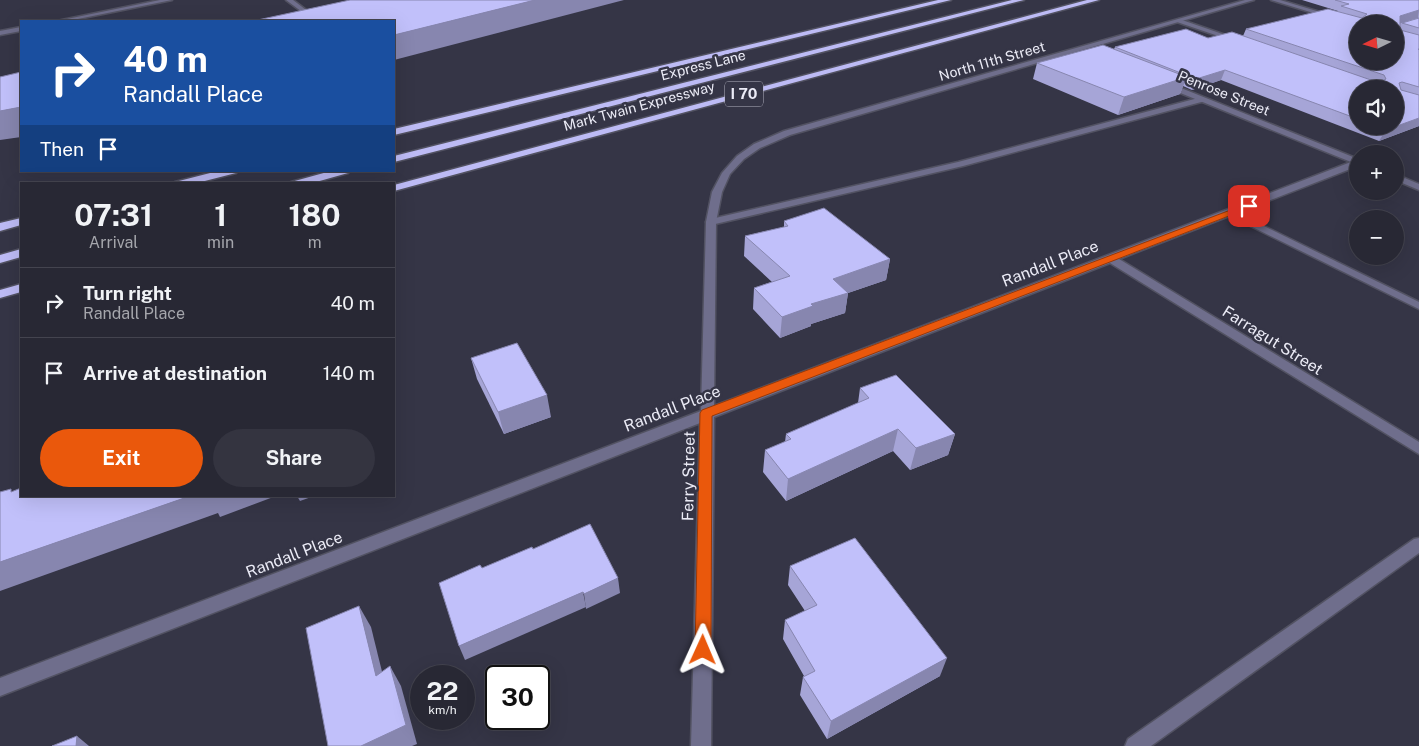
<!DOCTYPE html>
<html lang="en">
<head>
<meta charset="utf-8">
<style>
	:root { --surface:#282834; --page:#343440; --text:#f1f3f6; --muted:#a5a6ac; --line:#44444f; --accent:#ea580c }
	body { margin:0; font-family:"Public Sans",sans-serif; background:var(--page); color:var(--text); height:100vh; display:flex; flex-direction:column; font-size:19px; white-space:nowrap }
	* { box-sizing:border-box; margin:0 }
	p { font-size:16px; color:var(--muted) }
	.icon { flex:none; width:28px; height:28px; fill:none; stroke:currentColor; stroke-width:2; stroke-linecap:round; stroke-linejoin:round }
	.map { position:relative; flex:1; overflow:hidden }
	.details { position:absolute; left:20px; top:182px; width:375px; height:315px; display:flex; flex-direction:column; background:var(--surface); border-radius:0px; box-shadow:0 5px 20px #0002,0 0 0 1px var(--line) }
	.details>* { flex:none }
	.guide { position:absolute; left:20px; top:20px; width:375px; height:152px; border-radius:0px; box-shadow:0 5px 20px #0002,0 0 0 1px var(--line); background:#1a4fa0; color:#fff; overflow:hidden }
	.needle { width:32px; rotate:265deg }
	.buttons { position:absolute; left:1349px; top:15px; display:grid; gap:10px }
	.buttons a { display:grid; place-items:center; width:55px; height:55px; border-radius:50%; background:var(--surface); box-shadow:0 5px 20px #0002,0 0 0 1px var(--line); font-size:25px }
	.speed { position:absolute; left:410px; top:665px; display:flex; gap:10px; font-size:25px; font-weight:700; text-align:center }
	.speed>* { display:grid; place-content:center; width:65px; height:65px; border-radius:50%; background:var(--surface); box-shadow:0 5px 20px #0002,0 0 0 1px var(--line); line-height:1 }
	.speed small { font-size:12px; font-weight:400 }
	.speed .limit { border:2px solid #111; border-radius:8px; background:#fff; color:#111 }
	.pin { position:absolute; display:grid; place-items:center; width:42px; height:42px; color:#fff; margin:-21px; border-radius:10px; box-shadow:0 2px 8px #0006 }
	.me { position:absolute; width:55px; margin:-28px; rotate:1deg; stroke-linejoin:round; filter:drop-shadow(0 0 4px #0008) }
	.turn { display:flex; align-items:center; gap:18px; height:105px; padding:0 20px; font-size:22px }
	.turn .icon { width:65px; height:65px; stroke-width:2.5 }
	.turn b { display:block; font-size:35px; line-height:42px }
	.then { display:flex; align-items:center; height:48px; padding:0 20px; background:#0003; gap:10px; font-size:19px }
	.eta { display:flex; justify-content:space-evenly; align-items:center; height:85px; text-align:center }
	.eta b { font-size:30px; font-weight:700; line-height:35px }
	.action { display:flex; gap:10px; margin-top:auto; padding:10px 20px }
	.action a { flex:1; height:58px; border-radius:30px; background:var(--accent); color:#fff; font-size:20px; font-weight:700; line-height:58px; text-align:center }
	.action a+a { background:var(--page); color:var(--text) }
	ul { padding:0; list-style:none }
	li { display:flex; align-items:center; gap:15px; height:70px; padding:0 20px; border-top:1px solid var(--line) }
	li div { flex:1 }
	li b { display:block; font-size:19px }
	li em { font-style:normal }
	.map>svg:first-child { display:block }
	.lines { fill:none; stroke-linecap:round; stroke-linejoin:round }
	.lane-casing { stroke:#525262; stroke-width:3 }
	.street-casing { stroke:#525262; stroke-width:3 }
	.highway-casing { stroke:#525262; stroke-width:3 }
	.lane { fill:#6f6e8c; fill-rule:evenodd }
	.street { fill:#6f6e8c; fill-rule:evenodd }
	.highway { fill:#bdbbf5; fill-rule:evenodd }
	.wall { fill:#a6a5d7; fill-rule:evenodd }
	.shaded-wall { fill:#8786af }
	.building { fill:#c1c0fa; stroke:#8786af; fill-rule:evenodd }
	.route { fill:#ea580c; stroke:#983908 }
	.labels { text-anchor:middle; stroke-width:5; stroke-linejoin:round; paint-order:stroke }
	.far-street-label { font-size:14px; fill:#ebebf6; stroke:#353546 }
	.shield { fill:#353546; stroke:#b4b4c1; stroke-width:1 }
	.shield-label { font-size:15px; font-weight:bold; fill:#ebebf6 }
	.street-label { font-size:16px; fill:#ebebf6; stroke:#353546 }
</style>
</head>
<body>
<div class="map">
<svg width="1419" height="746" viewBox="0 0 1419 746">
	<rect width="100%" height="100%" fill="#353546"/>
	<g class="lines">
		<defs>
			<g id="lane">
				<path d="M160,0H172L68,21H57Z"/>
				<path d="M1179,19L1237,39L1238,40L1233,41L1177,22L1176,21Z"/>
				<path d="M21,27V31L0,35V31Z"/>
				<path d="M1202,97L1206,99L1205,101L963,166L711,225L706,222L711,219L958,162Z"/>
				<path d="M1231,210L1419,302V309L1228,215L1226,213Z"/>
				<path d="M1419,538V553L1151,746H1125L1128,739L1414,539Z"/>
			</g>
			<g id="street">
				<path d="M286,0H293L318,19L313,20Z"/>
				<path d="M1245,0H1254L790,135L760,148L744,159L730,174L722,192L716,222L714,406L1351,162L1163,86L1162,84L1166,82L1358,159V166L1119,259L1419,442V454L1110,263L714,417L711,746H691L700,423L0,696V678L701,411L706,222L712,192L722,173L737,156L754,144L784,131Z"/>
				<path d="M1271,0H1280L1360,24L1356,26Z"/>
				<path d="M1395,174L1419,184V190L1395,180Z"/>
			</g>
			<g id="highway">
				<path d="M938,0H951L394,135V129Z"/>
				<path d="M1012,0H1024L394,162V156Z"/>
				<path d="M1087,0H1099L394,191V185Z"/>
				<path d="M218,171H237L236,173L193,184H174L175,182Z"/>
				<path d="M331,171H349L348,173L309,184H290L291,182Z"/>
				<path d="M21,218V225L0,231V223Z"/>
				<path d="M21,249V257L0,263V255Z"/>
				<path d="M21,284V292L0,298V290Z"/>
			</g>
		</defs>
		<use href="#lane" class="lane-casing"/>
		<use href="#street" class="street-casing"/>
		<use href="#highway" class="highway-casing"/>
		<use href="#lane" class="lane"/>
		<use href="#street" class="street"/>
		<use href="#highway" class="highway"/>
	</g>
	<g class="wall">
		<path d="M1302,0H1419V126L1379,141L1221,80L1192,90L1183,86L1180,94L1118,115L1033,79L1037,63L1114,49L1115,47L1208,38L1243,36L1246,29L1338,11ZM1358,89L1395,126H1358Z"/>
		<path d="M784,221L890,259L886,280L848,293L845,313L811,324V326L780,338L753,309L754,288L772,282L744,256L745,236L784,227Z"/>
		<path d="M471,358L551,417L504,434L477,379Z"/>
		<path d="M860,388L955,434L948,455L910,470L893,451L786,501L763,472L765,450L785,442L786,434L858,403Z"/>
		<path d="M790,566L940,676L827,739L800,695L803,677L804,676L783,639L785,620L805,611L788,585Z"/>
	</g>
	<g class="shaded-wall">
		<path d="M535,0H624L394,60V35Z"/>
		<path d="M1419,10L1418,18L1395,25L1400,16Z"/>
		<path d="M1225,70L1221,80L1192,90L1196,79Z"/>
		<path d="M1187,77L1180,94L1118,115L1124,97Z"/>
		<path d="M21,107V137L0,140V111Z"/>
		<path d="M1419,118V126L1379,141L1386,130Z"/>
		<path d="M890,259L886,280L848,293L845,313L811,324V326L780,338L782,317L811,304L833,279Z"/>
		<path d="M547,395L551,417L504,434L498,412Z"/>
		<path d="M898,429L893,451L786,501L788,479Z"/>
		<path d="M955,434L948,455L910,470L916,448Z"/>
		<path d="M190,496H276L220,517L218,513L0,591V562Z"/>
		<path d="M297,496H314L300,501Z"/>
		<path d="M618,578L620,593L586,609L584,594Z"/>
		<path d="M583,592L586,607L465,660L459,646Z"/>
		<path d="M359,606L371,627L388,696L376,676Z"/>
		<path d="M947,658L940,676L827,739L831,721Z"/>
		<path d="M390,666L401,686L417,744L412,746H361Z"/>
		<path d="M77,736L89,746H76Z"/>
	</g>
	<g class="building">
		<path d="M350,0H535L394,35V21H253Z"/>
		<path d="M1335,0H1419V10L1400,16V30L1419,35V49H1418L1419,50V87L1402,82L1399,83L1401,90L1419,95V118L1386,130L1377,126H1395V89H1358V119L1225,70L1196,79L1115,47L1186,29L1208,38L1232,32L1371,80H1384L1386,79L1384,75L1246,29L1328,9L1362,18L1367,14L1341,6L1349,4ZM1358,24H1395V61H1358Z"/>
		<path d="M1419,18V28L1402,23Z"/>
		<path d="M1103,45L1187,77L1124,97L1037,63Z"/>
		<path d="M21,72V107L0,111V77Z"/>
		<path d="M824,208L890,259L833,279L848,293L811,304L813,306L782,317L754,288L790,276L745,236L788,226L784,221Z"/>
		<path d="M517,343L547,395L498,412L471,358Z"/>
		<path d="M896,375L955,434L916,448L898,429L788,479L765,450L791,439L786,434L869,398L860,388Z"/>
		<path d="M21,488V496H190L0,562V492L11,489V492Z"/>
		<path d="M590,524L618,578L584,594L583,592L459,646L439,583L480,565L482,568L532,547L533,549Z"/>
		<path d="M855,538L947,658L831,721L803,677L815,671L785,620L817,605L790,566Z"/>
		<path d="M359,606L376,676L390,666L406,725L361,746H328L306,628Z"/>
		<path d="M77,736L76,746H52Z"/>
	</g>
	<path class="route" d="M1249,203L1254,206L1252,207L712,416L711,650L708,655L703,657L697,655L695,650L700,413L702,410Z"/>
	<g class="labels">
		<g class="far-street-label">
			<text transform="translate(992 61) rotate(-16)" y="5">North 11th Street</text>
			<text transform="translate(703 65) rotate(-14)" y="5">Express Lane</text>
			<text transform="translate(1224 93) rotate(22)" y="5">Penrose Street</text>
			<text transform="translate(639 106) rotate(-15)" y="5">Mark Twain Expressway</text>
		</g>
		<rect class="shield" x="725" y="81.5" width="38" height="25" rx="4"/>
		<g class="shield-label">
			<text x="744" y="99">I 70</text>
		</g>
		<g class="street-label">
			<text transform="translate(1050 263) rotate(-21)" y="6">Randall Place</text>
			<text transform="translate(1273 340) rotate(32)" y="6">Farragut Street</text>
			<text transform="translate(672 408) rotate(-21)" y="6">Randall Place</text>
			<text transform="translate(688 476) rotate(-89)" y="6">Ferry Street</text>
			<text transform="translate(294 554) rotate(-21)" y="6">Randall Place</text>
		</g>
	</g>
</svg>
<div class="buttons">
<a><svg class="needle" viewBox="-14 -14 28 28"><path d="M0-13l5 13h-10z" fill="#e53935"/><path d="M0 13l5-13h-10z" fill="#a5a6ac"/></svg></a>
<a><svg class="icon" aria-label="sound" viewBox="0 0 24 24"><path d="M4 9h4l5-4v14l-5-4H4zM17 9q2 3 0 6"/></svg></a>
<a>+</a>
<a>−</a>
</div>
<div class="speed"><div>22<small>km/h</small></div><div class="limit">30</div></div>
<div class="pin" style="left:1249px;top:206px;background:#d93025"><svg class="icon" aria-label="arrive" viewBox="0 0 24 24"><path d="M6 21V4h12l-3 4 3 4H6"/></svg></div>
<svg class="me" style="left:703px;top:650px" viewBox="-20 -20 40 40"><path d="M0-17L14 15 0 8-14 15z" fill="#ea580c" stroke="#fff" stroke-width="4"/></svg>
<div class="guide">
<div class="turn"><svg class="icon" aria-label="right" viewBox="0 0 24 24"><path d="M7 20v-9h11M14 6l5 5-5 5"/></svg><div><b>40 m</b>Randall Place</div></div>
<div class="then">Then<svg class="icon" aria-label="arrive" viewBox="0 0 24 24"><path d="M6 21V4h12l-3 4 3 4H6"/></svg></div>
</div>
<section class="details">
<div class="eta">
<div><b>07:31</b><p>Arrival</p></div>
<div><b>1</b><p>min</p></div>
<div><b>180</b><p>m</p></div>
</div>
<ul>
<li><svg class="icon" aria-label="right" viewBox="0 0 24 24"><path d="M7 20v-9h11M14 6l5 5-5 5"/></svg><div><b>Turn right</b><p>Randall Place</p></div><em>40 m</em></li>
<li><svg class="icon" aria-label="arrive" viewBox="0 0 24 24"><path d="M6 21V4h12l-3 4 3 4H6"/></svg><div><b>Arrive at destination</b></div><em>140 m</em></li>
</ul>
<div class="action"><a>Exit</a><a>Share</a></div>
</section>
</div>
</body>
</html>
